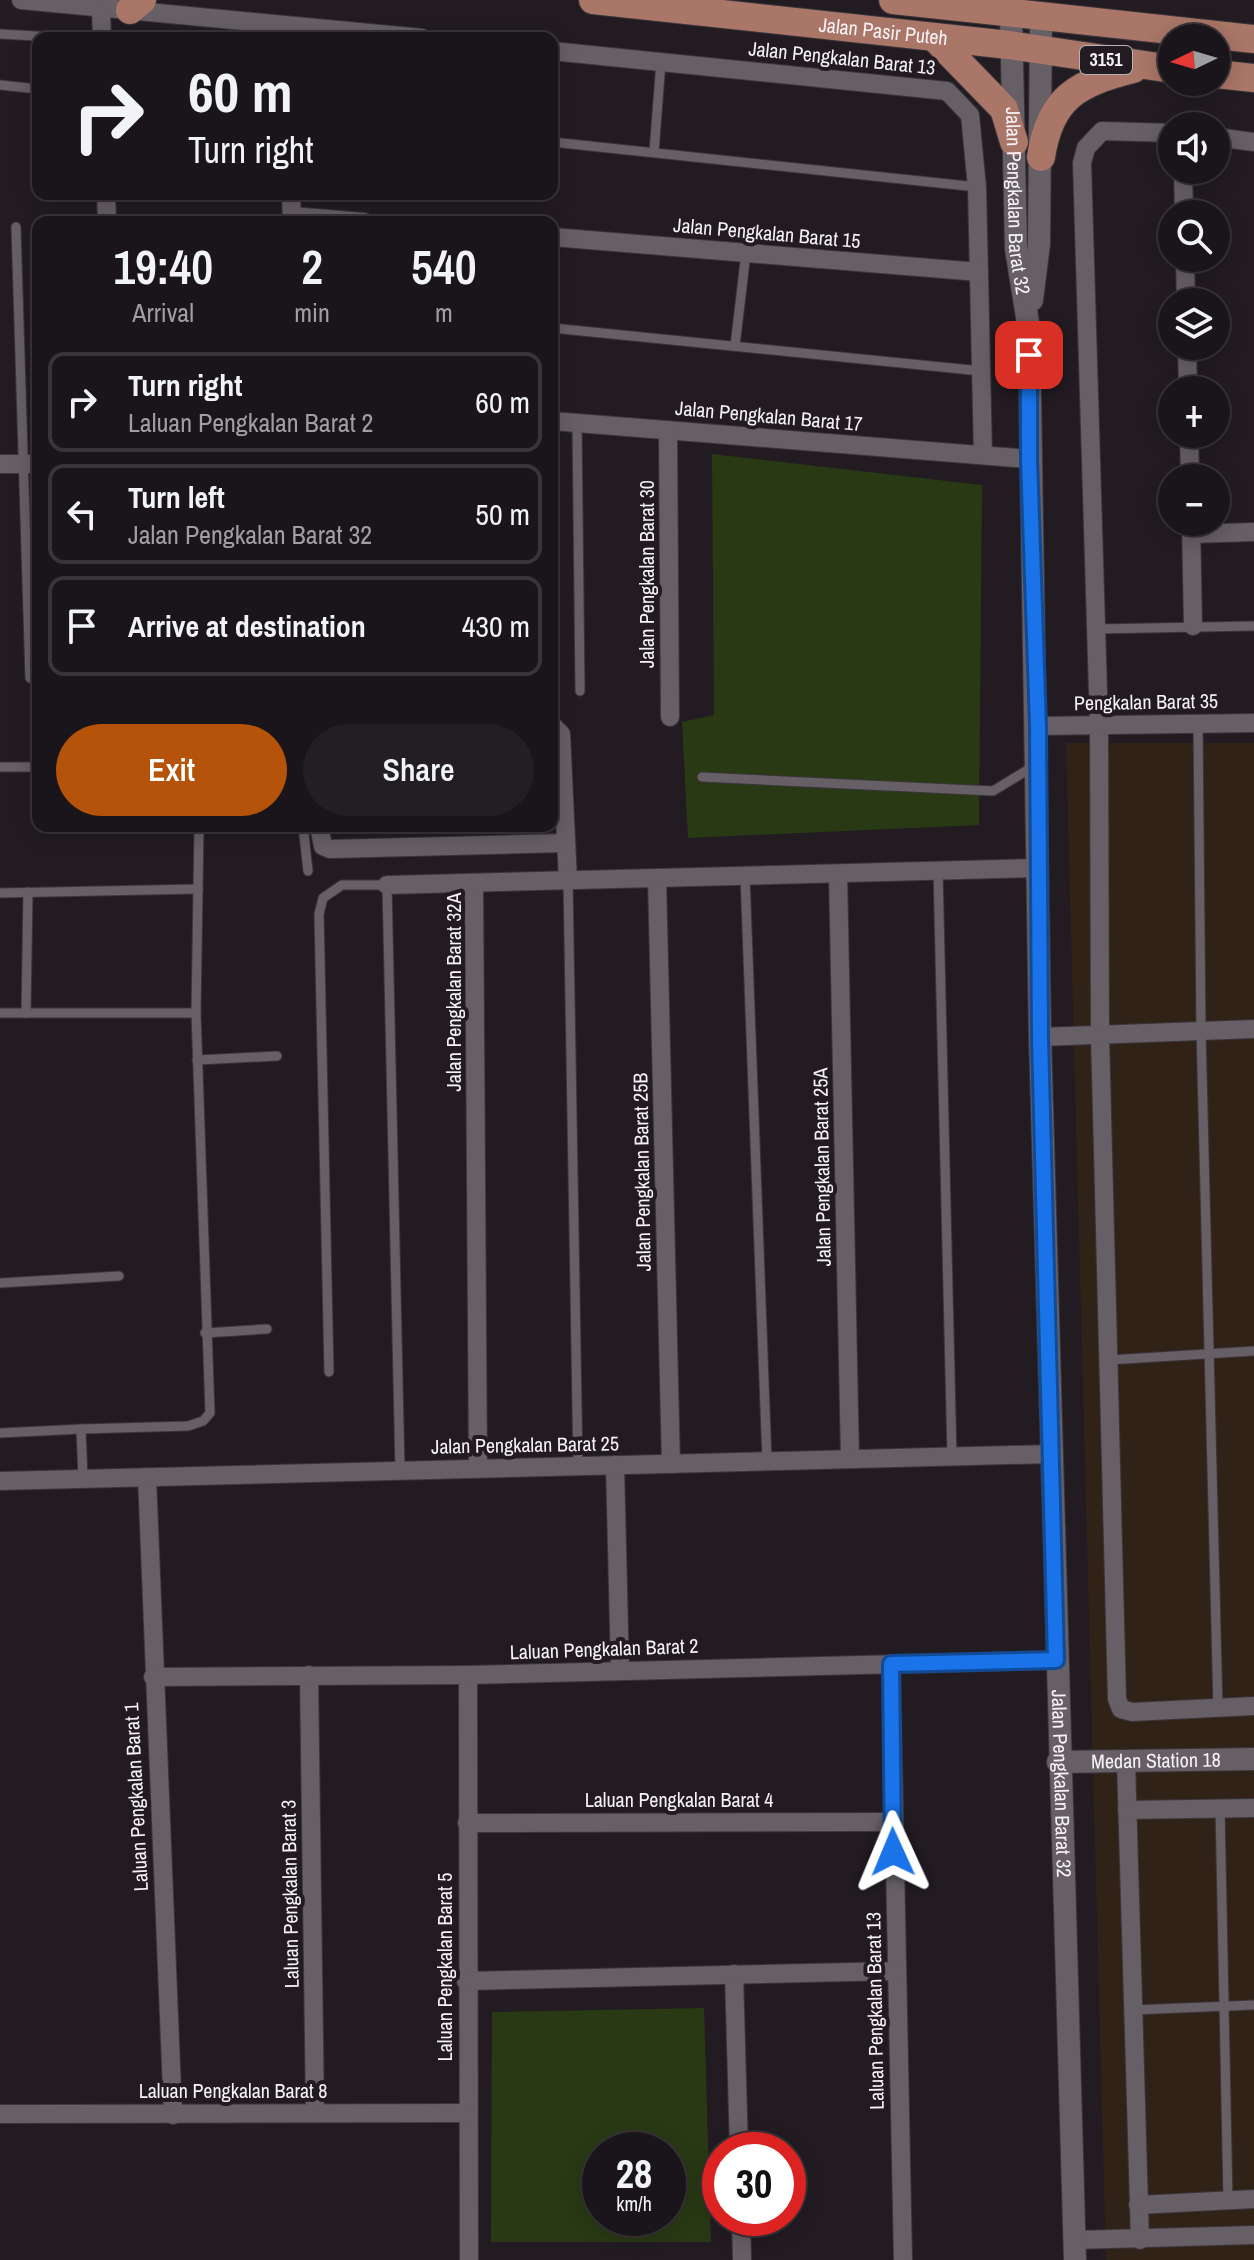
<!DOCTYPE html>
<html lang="en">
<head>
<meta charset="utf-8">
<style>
	:root { --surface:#1a151a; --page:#231e23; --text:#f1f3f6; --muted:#9f9fa2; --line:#383439; --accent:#b45309 }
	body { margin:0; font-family:"Archivo Narrow",sans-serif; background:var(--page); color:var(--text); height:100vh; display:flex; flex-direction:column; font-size:30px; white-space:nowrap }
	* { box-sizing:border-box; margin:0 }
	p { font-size:26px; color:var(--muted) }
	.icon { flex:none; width:44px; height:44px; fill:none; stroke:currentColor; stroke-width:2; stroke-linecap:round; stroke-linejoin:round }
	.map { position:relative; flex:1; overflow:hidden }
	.side { position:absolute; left:32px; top:216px; width:526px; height:616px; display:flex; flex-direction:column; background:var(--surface); border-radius:16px; box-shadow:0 4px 20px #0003,0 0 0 2px var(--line) }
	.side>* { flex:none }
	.guide { position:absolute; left:32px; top:32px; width:526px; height:168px; border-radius:16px; box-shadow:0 4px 20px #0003,0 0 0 2px var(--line); background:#1a151a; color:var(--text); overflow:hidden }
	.needle { width:52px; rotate:265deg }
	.tools { position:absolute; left:1158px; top:24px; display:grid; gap:16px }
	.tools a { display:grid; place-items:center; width:72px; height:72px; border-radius:50%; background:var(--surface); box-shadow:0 4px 20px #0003,0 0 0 2px var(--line); font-size:40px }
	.speed { position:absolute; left:582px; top:2132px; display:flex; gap:16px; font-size:40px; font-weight:700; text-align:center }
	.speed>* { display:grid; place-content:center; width:104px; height:104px; border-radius:50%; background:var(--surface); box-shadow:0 4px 20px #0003,0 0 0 2px var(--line); line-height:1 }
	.speed small { font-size:20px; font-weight:400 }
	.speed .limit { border:12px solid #d22; background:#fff; color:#111 }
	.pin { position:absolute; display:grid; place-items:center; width:68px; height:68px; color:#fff; margin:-34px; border-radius:16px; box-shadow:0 4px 12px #0006 }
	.me { position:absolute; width:88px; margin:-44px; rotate:359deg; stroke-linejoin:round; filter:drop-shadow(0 0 6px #0008) }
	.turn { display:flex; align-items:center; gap:28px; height:168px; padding:0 24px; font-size:36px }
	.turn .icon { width:104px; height:104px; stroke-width:2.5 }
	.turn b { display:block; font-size:56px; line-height:68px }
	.eta { display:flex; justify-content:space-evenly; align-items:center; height:136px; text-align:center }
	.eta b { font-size:48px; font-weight:600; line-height:56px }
	.primary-button { display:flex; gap:16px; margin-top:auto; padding:16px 24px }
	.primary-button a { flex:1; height:92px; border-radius:48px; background:var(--accent); color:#fff; font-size:32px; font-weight:600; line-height:92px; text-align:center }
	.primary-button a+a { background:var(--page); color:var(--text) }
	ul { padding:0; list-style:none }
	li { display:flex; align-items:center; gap:24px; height:100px; margin:0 16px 12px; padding:0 8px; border:4px solid var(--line); border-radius:16px }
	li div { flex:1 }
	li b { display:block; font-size:30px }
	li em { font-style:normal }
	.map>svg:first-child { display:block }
	.commercial { fill:#312217 }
	.green { fill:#293914; fill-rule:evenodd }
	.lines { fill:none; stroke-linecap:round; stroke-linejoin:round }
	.service-casing { stroke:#3a363b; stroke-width:11 }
	.minor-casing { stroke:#3a363b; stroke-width:20 }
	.tertiary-casing { stroke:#3a363b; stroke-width:24 }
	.primary-casing { stroke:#3a363b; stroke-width:30 }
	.service { stroke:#665f66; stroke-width:9 }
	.minor { stroke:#665f66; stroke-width:18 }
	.tertiary { stroke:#665f66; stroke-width:22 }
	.primary { stroke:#a97667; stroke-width:28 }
	.route-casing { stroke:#114b97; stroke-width:20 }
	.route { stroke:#1a73e8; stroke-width:14 }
	.labels { text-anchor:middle; stroke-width:8; stroke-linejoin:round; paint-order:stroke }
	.shield { fill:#221c22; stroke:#b6b2b7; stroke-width:2 }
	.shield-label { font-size:18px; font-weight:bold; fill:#f6f2f7 }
	.street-label { font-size:20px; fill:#f6f2f7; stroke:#221c22 }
</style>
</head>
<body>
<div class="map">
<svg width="1254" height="2260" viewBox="0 0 1254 2260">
	<rect width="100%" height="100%" fill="#221c22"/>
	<path class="commercial" d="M1066,743H1254V2260H1106Z"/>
	<g class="green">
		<path d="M712,454L982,485L979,825L688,838L682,722L714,715Z"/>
		<path d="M704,2008L711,2242H491L492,2012ZM600,2150H668V2218H600Z"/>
	</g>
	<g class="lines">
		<defs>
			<g id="service">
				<path d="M0,34L72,38"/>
				<path d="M0,85L38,89"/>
				<path d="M552,142L977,187"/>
				<path d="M654,152L661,62"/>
				<path d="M16,227L30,678"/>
				<path d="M552,328L981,371"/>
				<path d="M735,346L746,253"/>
				<path d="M577,423L580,691"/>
				<path d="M1096,629L1254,626"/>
				<path d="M1198,723L1201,1031L1218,1708"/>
				<path d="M0,767H38"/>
				<path d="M702,777L993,791L1034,766"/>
				<path d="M303,826L308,871"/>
				<path d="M938,871L952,1457"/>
				<path d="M745,876L767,1461"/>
				<path d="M568,881L578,1466"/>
				<path d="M0,893L198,889"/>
				<path d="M0,1013H196"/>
				<path d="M26,1013L28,892"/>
				<path d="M197,1060L277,1056"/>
				<path d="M0,1283L119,1276"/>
				<path d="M205,1333L267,1329"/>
				<path d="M1109,1360L1254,1351"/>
				<path d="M329,1372L319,914L323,898L342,885H387L400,1471"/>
				<path d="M0,1433L81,1429"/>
				<path d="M83,1478L81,1429L188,1426L203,1421L210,1413L196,1013L199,826"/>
				<path d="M1220,1808L1228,2200"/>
				<path d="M1132,2010L1254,2005"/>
			</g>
			<g id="minor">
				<path d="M21,0L422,38"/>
				<path d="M101,10L102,38"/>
				<path d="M552,51L947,91L970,115L977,187L983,455"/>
				<path d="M1172,133L1102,131L1086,148L1082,163L1099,725L1100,1035L1117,1699L1121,1709L1132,1712L1254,1706"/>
				<path d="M1216,137L1254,142"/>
				<path d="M1183,170L1184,214"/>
				<path d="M106,194L107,222"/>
				<path d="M291,194L292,222"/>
				<path d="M292,216L364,222"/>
				<path d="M552,237L979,272"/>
				<path d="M1185,258L1186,302"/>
				<path d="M1187,346L1188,390"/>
				<path d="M552,421L1029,459"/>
				<path d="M668,430L670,717"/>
				<path d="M1189,434L1190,478"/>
				<path d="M0,464H38"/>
				<path d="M1191,522L1193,626"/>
				<path d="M1192,534L1254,532"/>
				<path d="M552,725L561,734L568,881"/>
				<path d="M1038,726L1254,723"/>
				<path d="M319,826L323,846L330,849L564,843"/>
				<path d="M838,874L850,1459"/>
				<path d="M657,879L671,1464"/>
				<path d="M474,884L478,1468"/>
				<path d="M387,885L1037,868"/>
				<path d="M1040,1037L1254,1029"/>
				<path d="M615,1465L620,1670"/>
				<path d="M147,1477L173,2115"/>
				<path d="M0,1481L1051,1454"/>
				<path d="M891,1664L903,2260"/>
				<path d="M309,1675L315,2113"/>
				<path d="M468,1675L469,2260"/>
				<path d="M153,1677L468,1675L1056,1660"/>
				<path d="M1126,1761L1140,2240"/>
				<path d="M1127,1810L1254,1808"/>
				<path d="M467,1823L892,1822"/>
				<path d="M734,1974L739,2150"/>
				<path d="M466,1981L896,1971"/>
				<path d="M0,2114L467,2113"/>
				<path d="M1138,2205L1254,2199"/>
				<path d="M741,2218L742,2260"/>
				<path d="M1074,2240L1254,2235"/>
			</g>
			<g id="tertiary">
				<path id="s1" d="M1011,13L1016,249L1029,329L1040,1037L1075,2260"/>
				<path d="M1032,300L1039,244L1041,16"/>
				<path id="s2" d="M1058,1762L1254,1759"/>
			</g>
			<g id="primary">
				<path id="s3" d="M593,0L1009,45L1172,69"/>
				<path d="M893,0L1254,39"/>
				<path d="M130,10L142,0"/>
				<path d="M934,37L1004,109L1014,142"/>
				<path d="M1216,74L1254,78"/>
				<path d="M1041,157C1050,97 1078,83 1133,69"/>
			</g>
		</defs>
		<use href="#service" class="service-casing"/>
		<use href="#minor" class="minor-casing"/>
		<use href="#tertiary" class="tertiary-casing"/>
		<use href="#primary" class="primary-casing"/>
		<use href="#service" class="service"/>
		<use href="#minor" class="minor"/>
		<use href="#tertiary" class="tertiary"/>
		<use href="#primary" class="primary"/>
	</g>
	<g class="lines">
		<defs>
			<path id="route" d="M893,1852L891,1664L1056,1660L1040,1037L1038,726L1029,459V355"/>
		</defs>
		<use href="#route" class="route-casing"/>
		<use href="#route" class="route"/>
	</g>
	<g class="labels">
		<rect class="shield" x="1080" y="46" width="52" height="28" rx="6"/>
		<g class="shield-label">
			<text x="1106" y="66">3151</text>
		</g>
		<g class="street-label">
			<text dy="7" stroke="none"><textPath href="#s3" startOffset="292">Jalan Pasir Puteh</textPath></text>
			<text transform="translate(842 58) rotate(6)" y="7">Jalan Pengkalan Barat 13</text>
			<text dy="7" stroke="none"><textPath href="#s1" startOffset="188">Jalan Pengkalan Barat 32</textPath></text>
			<text transform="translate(767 233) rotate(5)" y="7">Jalan Pengkalan Barat 15</text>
			<text transform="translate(769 416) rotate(5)" y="7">Jalan Pengkalan Barat 17</text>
			<text transform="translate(647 574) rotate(-90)" y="7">Jalan Pengkalan Barat 30</text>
			<text transform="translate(1146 702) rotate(-1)" y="7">Pengkalan Barat 35</text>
			<text transform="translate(454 992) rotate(-90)" y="7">Jalan Pengkalan Barat 32A</text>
			<text transform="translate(822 1167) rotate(-91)" y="7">Jalan Pengkalan Barat 25A</text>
			<text transform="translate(642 1172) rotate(-91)" y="7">Jalan Pengkalan Barat 25B</text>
			<text transform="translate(525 1445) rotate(-1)" y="7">Jalan Pengkalan Barat 25</text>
			<text transform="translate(604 1649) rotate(-2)" y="7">Laluan Pengkalan Barat 2</text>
			<text dy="7" stroke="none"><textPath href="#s2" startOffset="98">Medan Station 18</textPath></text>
			<text dy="7" stroke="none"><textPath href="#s1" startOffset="1772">Jalan Pengkalan Barat 32</textPath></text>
			<text transform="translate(136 1797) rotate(-93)" y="7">Laluan Pengkalan Barat 1</text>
			<text x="679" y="1807">Laluan Pengkalan Barat 4</text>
			<text transform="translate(290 1894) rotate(-91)" y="7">Laluan Pengkalan Barat 3</text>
			<text transform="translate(445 1967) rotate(-90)" y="7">Laluan Pengkalan Barat 5</text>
			<text transform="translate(875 2011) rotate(-91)" y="7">Laluan Pengkalan Barat 13</text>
			<text x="233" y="2098">Laluan Pengkalan Barat 8</text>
		</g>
	</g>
</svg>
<div class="tools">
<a><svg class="needle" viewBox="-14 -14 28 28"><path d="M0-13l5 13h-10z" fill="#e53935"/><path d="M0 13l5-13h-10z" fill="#9f9fa2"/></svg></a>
<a><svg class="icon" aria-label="sound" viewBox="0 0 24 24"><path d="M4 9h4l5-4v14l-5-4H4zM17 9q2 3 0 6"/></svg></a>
<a><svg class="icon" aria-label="search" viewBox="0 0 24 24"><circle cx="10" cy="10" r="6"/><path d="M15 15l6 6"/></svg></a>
<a><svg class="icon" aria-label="layers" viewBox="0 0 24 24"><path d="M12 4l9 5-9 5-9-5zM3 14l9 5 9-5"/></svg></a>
<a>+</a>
<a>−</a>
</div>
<div class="speed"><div>28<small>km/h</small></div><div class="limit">30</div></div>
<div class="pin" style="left:1029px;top:355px;background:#d93025"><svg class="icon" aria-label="arrive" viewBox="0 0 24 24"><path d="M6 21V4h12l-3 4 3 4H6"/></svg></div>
<svg class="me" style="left:893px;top:1852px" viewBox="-20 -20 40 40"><path d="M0-17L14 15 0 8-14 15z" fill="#1a73e8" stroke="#fff" stroke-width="4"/></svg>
<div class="guide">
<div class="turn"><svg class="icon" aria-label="right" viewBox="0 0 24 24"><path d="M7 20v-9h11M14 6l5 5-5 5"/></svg><div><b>60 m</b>Turn right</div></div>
</div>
<section class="side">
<div class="eta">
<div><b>19:40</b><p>Arrival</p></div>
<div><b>2</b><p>min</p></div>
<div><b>540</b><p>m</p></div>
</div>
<ul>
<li><svg class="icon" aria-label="right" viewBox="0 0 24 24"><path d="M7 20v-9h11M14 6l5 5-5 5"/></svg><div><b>Turn right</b><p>Laluan Pengkalan Barat 2</p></div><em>60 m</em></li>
<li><svg class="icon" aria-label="left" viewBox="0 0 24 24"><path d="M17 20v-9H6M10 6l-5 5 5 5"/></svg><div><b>Turn left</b><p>Jalan Pengkalan Barat 32</p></div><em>50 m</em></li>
<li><svg class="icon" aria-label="arrive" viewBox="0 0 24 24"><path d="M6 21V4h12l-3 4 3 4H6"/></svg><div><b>Arrive at destination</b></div><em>430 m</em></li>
</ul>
<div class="primary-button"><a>Exit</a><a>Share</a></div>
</section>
</div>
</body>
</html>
